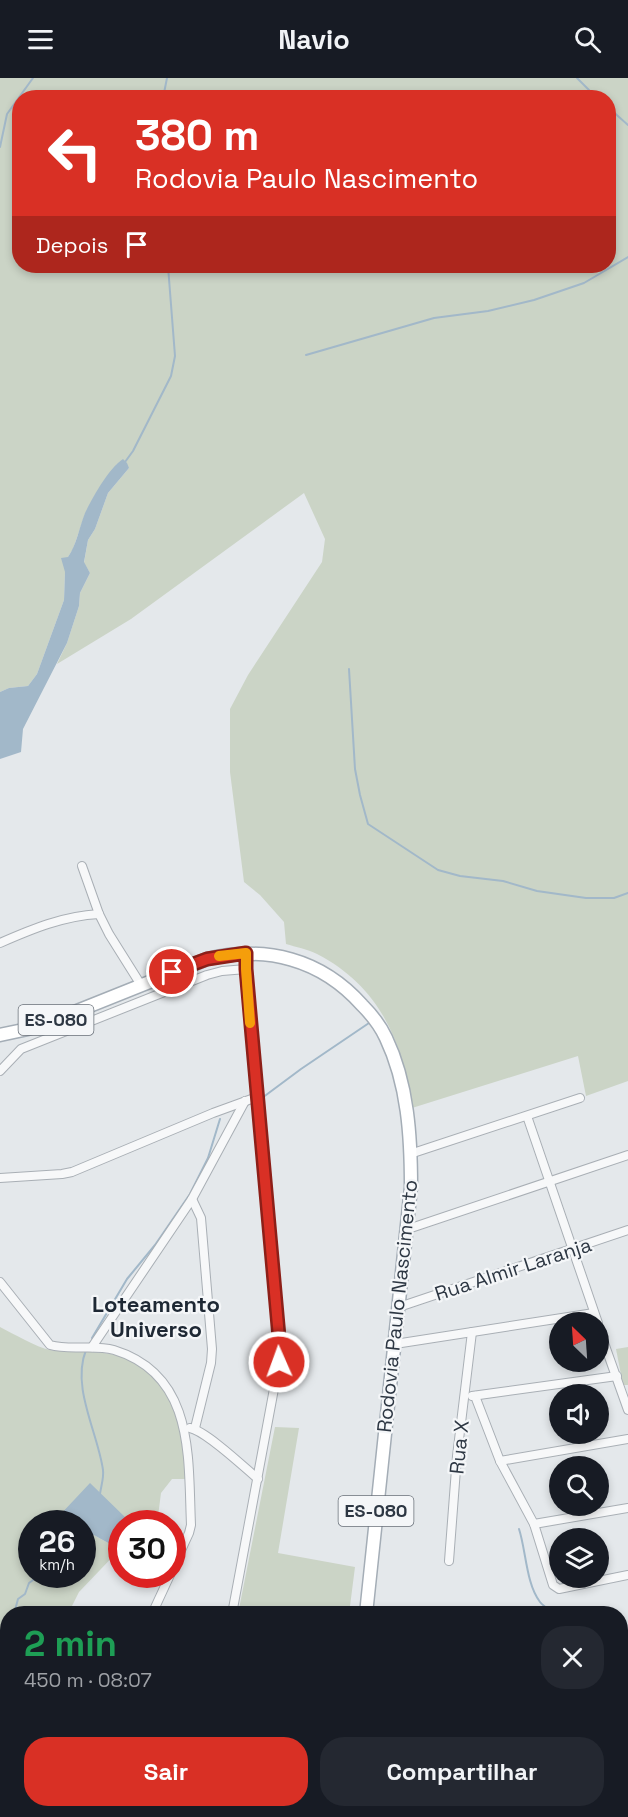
<!DOCTYPE html>
<html lang="pt">
<head>
<meta charset="utf-8">
<style>
	:root { --surface:#171b24; --page:#242831; --text:#f1f3f6; --muted:#9ea1a6; --accent:#d93025 }
	body { margin:0; font-family:"Space Grotesk",sans-serif; background:var(--page); color:var(--text); height:100vh; display:flex; flex-direction:column; font-size:22px; white-space:nowrap }
	* { box-sizing:border-box; margin:0 }
	p { font-size:20px; color:var(--muted) }
	.icon { flex:none; width:33px; height:33px; fill:none; stroke:currentColor; stroke-width:2; stroke-linecap:round; stroke-linejoin:round }
	.map { position:relative; flex:1; overflow:hidden }
	.panel { position:absolute; left:0px; top:1528px; width:628px; height:212px; display:flex; flex-direction:column; background:var(--surface); border-radius:24px 24px 0 0; box-shadow:0 3px 9px #0003 }
	.panel>* { flex:none }
	.top-card { position:absolute; left:12px; top:12px; width:604px; height:183px; border-radius:24px; box-shadow:0 3px 9px #0003; background:#d93025; color:#fff; overflow:hidden }
	.needle { width:39px; rotate:335deg }
	.buttons { position:absolute; left:549px; top:1234px; display:grid; gap:12px }
	.buttons a { display:grid; place-items:center; width:60px; height:60px; border-radius:50%; background:var(--surface); box-shadow:0 3px 9px #0003; font-size:30px }
	.speed { position:absolute; left:18px; top:1432px; display:flex; gap:12px; font-size:30px; font-weight:700; text-align:center }
	.speed>* { display:grid; place-content:center; width:78px; height:78px; border-radius:50%; background:var(--surface); box-shadow:0 3px 9px #0003; line-height:1 }
	.speed small { font-size:15px; font-weight:400 }
	.speed .limit { border:9px solid #d22; background:#fff; color:#111 }
	.pin { position:absolute; display:grid; place-items:center; width:51px; height:51px; color:#fff; margin:-26px; border:3px solid #fff; border-radius:50%; box-shadow:0 2px 6px #0007 }
	.me { position:absolute; width:66px; margin:-33px; rotate:358deg; stroke-linejoin:round; filter:drop-shadow(0 0 4px #0008) }
	.turn { display:flex; align-items:center; gap:21px; height:126px; padding:0 24px; font-size:27px }
	.turn .icon { width:78px; height:78px; stroke-width:2.5 }
	.turn b { display:block; font-size:42px; line-height:51px }
	.then { display:flex; align-items:center; height:57px; padding:0 24px; background:#0003; gap:12px; font-size:22px }
	.round { display:grid; place-items:center; flex:none; width:63px; height:63px; border-radius:24px; background:var(--page) }
	.head { display:flex; align-items:center; justify-content:space-between; height:102px; padding:0 24px }
	h1 { font-size:36px; font-weight:800; line-height:45px; color:#1e9e55 }
	.button { display:flex; gap:12px; margin-top:auto; padding:12px 24px }
	.button a { flex:1; height:69px; border-radius:24px; background:var(--accent); color:#fff; font-size:24px; font-weight:800; line-height:69px; text-align:center }
	.button a+a { background:var(--page); color:var(--text) }
	header { display:flex; justify-content:space-between; align-items:center; height:78px; padding:0 24px; background:var(--surface); font-size:27px; font-weight:800 }
	.map>svg:first-child { display:block }
	.green { fill:#cbd4c6; fill-rule:evenodd }
	.water { fill:#a2b8c9 }
	.lines { fill:none; stroke-linecap:round; stroke-linejoin:round }
	.stream { stroke:#a2b8c9; stroke-width:2 }
	.minor-casing { stroke:#a9afb5; stroke-width:10 }
	.primary-casing { stroke:#a4adb6; stroke-width:15 }
	.minor { stroke:#f7f8f9; stroke-width:8 }
	.primary { stroke:#fff; stroke-width:12 }
	.route-casing { stroke:#8d1f18; stroke-width:15 }
	.route { stroke:#d93025; stroke-width:10 }
	.slow { stroke:#f59e0b; stroke-width:10 }
	.labels { text-anchor:middle; stroke-width:4.5; stroke-linejoin:round; paint-order:stroke }
	.shield { fill:#f4f6f8; stroke:#697079; stroke-width:1.5 }
	.shield-label { font-size:18px; font-weight:bold; fill:#2d3743 }
	.street-label { font-size:20px; fill:#2d3743; stroke:#f4f6f8 }
	.quarter-label { font-size:22px; font-weight:bold; fill:#1e2834; stroke:#f4f6f8 }
</style>
</head>
<body>
<header><svg class="icon" aria-label="menu" viewBox="0 0 24 24"><path d="M4 6h16M4 12h16M4 18h16"/></svg>Navio<svg class="icon" aria-label="search" viewBox="0 0 24 24"><circle cx="10" cy="10" r="6"/><path d="M15 15l6 6"/></svg></header>
<div class="map">
<svg width="628" height="1739" viewBox="0 0 628 1739">
	<rect width="100%" height="100%" fill="#e4e8eb"/>
	<g class="green">
		<path d="M0,0H628V1003L586,1018L578,978L412,1030C403,963 379,908 317,876C307,871 296,869 286,866L284,844L260,817L244,804L230,694V631L248,597L322,484L325,461L304,415L131,541L57,586L67,565L79,528L80,515L90,495L84,485L88,462L95,451L108,415L129,390L117,386L95,417L85,436L73,471L68,479L65,494L64,522L37,596L28,608L9,610L0,614ZM20,20H609V188H20Z"/>
		<path d="M0,1249C14,1256 36,1269 50,1272C72,1276 97,1271 119,1278C150,1287 175,1320 183,1351C186,1366 185,1385 186,1401H172L161,1415L157,1446H123L127,1441L59,1437L73,1446H32V1497H82L83,1451L110,1466L121,1449V1470L79,1514L68,1536H8L7,1690L0,1687Z"/>
		<path d="M628,1269V1307H623L616,1271Z"/>
		<path d="M275,1349L299,1350L278,1475L355,1489L349,1536H238Z"/>
	</g>
	<g class="water">
		<path d="M123,381L127,385L129,390L108,415L95,451L88,462L84,484L90,495L80,515L79,528L67,565L23,651L21,674L0,681V614L9,610L28,608L37,596L64,522L65,494L61,480L68,479C77,466 79,450 85,435C93,419 108,391 123,381Z"/>
		<path d="M90,1405L127,1441L123,1446H122L121,1449L110,1466L83,1451L82,1446H73L59,1438Z"/>
	</g>
	<g class="lines">
		<g class="stream">
			<path d="M577,0L597,20"/>
			<path d="M163,20L167,0"/>
			<path d="M609,30L628,47"/>
			<path d="M0,69L7,36L33,0"/>
			<path d="M306,277L434,240L488,233L534,222L584,205L628,179"/>
			<path d="M125,384L133,373L171,298L175,278L168,188"/>
			<path d="M349,591L355,691L360,717L368,746L438,792L460,798L503,803L537,813L586,820H614L628,815"/>
			<path d="M262,1020L301,991L369,945"/>
			<path d="M92,1260L127,1201L155,1167L190,1116L208,1080L220,1041"/>
			<path d="M86,1272C71,1309 98,1355 103,1392C104,1400 101,1408 100,1416"/>
			<path d="M519,1451C526,1472 526,1506 540,1524C544,1529 550,1532 555,1536"/>
			<path d="M14,1536L18,1521L25,1516L29,1505L40,1497"/>
			<path d="M621,1585L628,1589"/>
			<path d="M0,1609L8,1600"/>
		</g>
		<defs>
			<g id="minor">
				<path d="M82,788L99,836L109,856L141,907"/>
				<path d="M0,865C32,851 63,838 99,836"/>
				<path d="M0,993L21,971L207,897L222,893L246,891"/>
				<path d="M527,1038L598,1245"/>
				<path d="M410,1076L580,1020"/>
				<path d="M0,1100L62,1096L72,1094L213,1035L257,1019"/>
				<path d="M192,1121L201,1140L212,1271L211,1285L195,1350"/>
				<path d="M408,1151L628,1077"/>
				<path d="M0,1204L50,1267C71,1273 93,1266 114,1272C195,1297 188,1379 191,1447L189,1455L172,1492"/>
				<path d="M399,1229L628,1152"/>
				<path d="M598,1248L628,1332"/>
				<path d="M395,1266L594,1235"/>
				<path d="M92,1269L192,1121L245,1023"/>
				<path d="M472,1318L617,1298"/>
				<path d="M475,1318L500,1383L534,1446L553,1507L559,1511L628,1497"/>
				<path d="M190,1350C206,1353 244,1389 258,1401"/>
				<path d="M500,1383L628,1361"/>
				<path d="M534,1446L628,1430"/>
				<path d="M449,1483L457,1378L472,1254"/>
				<path d="M152,1536L170,1497"/>
				<path d="M232,1536L279,1284L280,1272L246,891V875"/>
				<path d="M68,1739L70,1732"/>
				<path d="M131,1739L133,1732"/>
				<path d="M292,1739L293,1732"/>
				<path d="M418,1739V1732"/>
			</g>
			<g id="primary">
				<path d="M0,957L28,951L52,943L207,881C266,867 321,881 362,927C372,937 380,947 386,960C408,1006 411,1059 411,1109L366,1536"/>
				<path d="M522,1732L525,1739"/>
				<path d="M342,1739V1732"/>
			</g>
		</defs>
		<use href="#minor" class="minor-casing"/>
		<use href="#primary" class="primary-casing"/>
		<use href="#minor" class="minor"/>
		<use href="#primary" class="primary"/>
	</g>
	<g class="lines">
		<defs>
			<path id="route" d="M172,894L207,881L246,875V891L279,1259V1284"/>
		</defs>
		<use href="#route" class="route-casing"/>
		<use href="#route" class="route"/>
		<path class="slow" d="M219,878L246,875V891L250,945"/>
	</g>
	<g class="labels">
		<g class="shield">
			<rect x="18.5" y="927" width="75" height="30" rx="4.5"/>
			<rect x="338.5" y="1418" width="75" height="30" rx="4.5"/>
		</g>
		<g class="shield-label">
			<text x="56" y="948">ES-080</text>
			<text x="376" y="1439">ES-080</text>
		</g>
		<g class="street-label">
			<text transform="translate(513 1191) rotate(-18)" y="7">Rua Almir Laranja</text>
			<text transform="translate(397 1228) rotate(-84)" y="7">Rodovia Paulo Nascimento</text>
			<text transform="translate(459 1369) rotate(-84)" y="7">Rua X</text>
		</g>
		<g class="quarter-label">
			<text x="156" y="1234">Loteamento<tspan x="156" dy="25">Universo</tspan></text>
		</g>
	</g>
</svg>
<div class="buttons">
<a><svg class="needle" viewBox="-14 -14 28 28"><path d="M0-13l5 13h-10z" fill="#e53935"/><path d="M0 13l5-13h-10z" fill="#9ea1a6"/></svg></a>
<a><svg class="icon" aria-label="sound" viewBox="0 0 24 24"><path d="M4 9h4l5-4v14l-5-4H4zM17 9q2 3 0 6"/></svg></a>
<a><svg class="icon" aria-label="search" viewBox="0 0 24 24"><circle cx="10" cy="10" r="6"/><path d="M15 15l6 6"/></svg></a>
<a><svg class="icon" aria-label="layers" viewBox="0 0 24 24"><path d="M12 4l9 5-9 5-9-5zM3 14l9 5 9-5"/></svg></a>
</div>
<div class="speed"><div>26<small>km/h</small></div><div class="limit">30</div></div>
<div class="pin" style="left:172px;top:894px;background:#d93025"><svg class="icon" aria-label="arrive" viewBox="0 0 24 24"><path d="M6 21V4h12l-3 4 3 4H6"/></svg></div>
<svg class="me" style="left:279px;top:1284px" viewBox="-20 -20 40 40"><circle r="17" fill="#d93025" stroke="#fff" stroke-width="3"/><path d="M0-11L8 9 0 5-8 9z" fill="#fff"/></svg>
<div class="top-card">
<div class="turn"><svg class="icon" aria-label="left" viewBox="0 0 24 24"><path d="M17 20v-9H6M10 6l-5 5 5 5"/></svg><div><b>380 m</b>Rodovia Paulo Nascimento</div></div>
<div class="then">Depois<svg class="icon" aria-label="arrive" viewBox="0 0 24 24"><path d="M6 21V4h12l-3 4 3 4H6"/></svg></div>
</div>
<section class="panel">
<div class="head"><div><h1>2 min</h1><p>450 m · 08:07</p></div><a class="round"><svg class="icon" aria-label="close" viewBox="0 0 24 24"><path d="M6 6l12 12M18 6L6 18"/></svg></a></div>
<div class="button"><a>Sair</a><a>Compartilhar</a></div>
</section>
</div>
</body>
</html>
